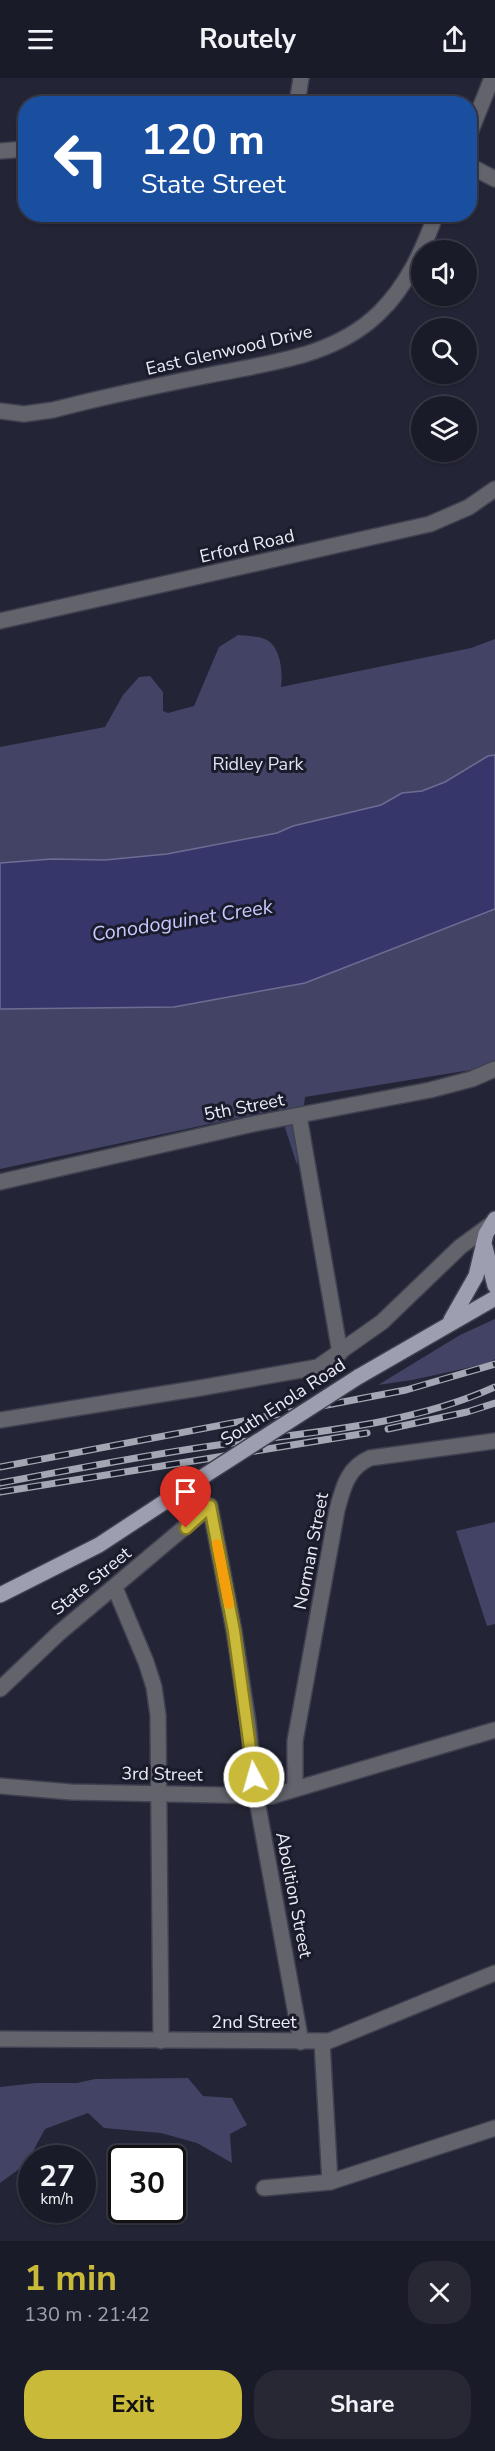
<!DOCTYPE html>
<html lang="en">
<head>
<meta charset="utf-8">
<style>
	:root { --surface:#1a1b28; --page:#272834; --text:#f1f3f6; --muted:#9fa1a8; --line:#383945; --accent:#caba39 }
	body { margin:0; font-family:"Nunito Sans",sans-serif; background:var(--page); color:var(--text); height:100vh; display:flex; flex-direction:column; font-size:22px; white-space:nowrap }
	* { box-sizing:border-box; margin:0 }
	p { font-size:20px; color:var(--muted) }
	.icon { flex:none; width:33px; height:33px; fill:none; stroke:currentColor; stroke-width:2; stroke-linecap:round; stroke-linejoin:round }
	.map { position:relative; height:2163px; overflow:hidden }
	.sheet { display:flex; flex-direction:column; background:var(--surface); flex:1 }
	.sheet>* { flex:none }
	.guide { position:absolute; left:18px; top:18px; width:459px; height:126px; border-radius:24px; box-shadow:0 2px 4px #0004,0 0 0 2px var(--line); background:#1a4fa0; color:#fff; overflow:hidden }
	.buttons { position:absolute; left:411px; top:162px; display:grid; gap:12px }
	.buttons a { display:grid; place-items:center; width:66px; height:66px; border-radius:50%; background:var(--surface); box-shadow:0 2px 4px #0004,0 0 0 2px var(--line); font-size:30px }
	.speed { position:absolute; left:18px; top:2067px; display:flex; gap:12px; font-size:30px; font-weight:700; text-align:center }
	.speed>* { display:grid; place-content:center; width:78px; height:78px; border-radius:50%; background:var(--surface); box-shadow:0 2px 4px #0004,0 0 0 2px var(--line); line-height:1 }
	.speed small { font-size:15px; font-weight:400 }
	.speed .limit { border:3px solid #111; border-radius:9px; background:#fff; color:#111 }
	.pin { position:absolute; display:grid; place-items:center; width:51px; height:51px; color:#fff; margin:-62px -26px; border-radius:50% 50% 50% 0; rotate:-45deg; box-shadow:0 0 6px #0007 }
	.pin .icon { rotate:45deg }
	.me { position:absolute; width:66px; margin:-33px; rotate:354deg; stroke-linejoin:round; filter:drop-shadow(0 0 4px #0008) }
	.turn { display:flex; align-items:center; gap:21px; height:126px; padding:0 24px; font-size:27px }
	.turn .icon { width:78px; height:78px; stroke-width:2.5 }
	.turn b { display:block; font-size:42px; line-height:51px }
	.round { display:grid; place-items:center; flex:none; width:63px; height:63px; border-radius:24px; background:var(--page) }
	.head { display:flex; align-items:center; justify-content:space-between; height:102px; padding:0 24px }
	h1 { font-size:36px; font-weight:700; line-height:45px; color:var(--accent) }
	.action { display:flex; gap:12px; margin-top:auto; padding:12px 24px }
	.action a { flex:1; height:69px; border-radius:24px; background:var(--accent); color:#111; font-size:24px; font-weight:700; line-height:69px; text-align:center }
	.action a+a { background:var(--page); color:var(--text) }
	header { display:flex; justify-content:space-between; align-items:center; height:78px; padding:0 24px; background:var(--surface); font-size:27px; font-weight:700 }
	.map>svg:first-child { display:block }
	.green { fill:#434465 }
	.water { fill:#37366a; stroke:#6d6d94; stroke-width:1.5 }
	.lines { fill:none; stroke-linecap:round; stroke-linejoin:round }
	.minor-casing { stroke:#3f4050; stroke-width:18 }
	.major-casing { stroke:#3f4050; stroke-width:18 }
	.minor { stroke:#62636b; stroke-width:15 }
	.major { stroke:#9d9fb1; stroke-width:15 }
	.rail-casing { stroke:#a5a6b3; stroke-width:7 }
	.rail { stroke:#1a1b2b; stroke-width:4.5; stroke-dasharray:14; stroke-linecap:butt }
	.major-bridge-casing { stroke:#3f4050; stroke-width:18; stroke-linecap:butt }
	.major-bridge { stroke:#9d9fb1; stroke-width:15 }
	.route-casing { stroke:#837925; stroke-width:15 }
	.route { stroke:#caba39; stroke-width:10 }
	.slow { stroke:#f59e0b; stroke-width:10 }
	.labels { text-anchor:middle; stroke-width:6; stroke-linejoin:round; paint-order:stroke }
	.street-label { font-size:18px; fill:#ebecf7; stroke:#1a1b2b }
	.park-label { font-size:18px; fill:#e0e2f3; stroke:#1a1b2b }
	.water-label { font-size:20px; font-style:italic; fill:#c6c9fd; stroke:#1a1b2b }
</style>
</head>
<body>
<header><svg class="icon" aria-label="menu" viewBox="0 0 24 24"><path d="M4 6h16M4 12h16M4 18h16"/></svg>Routely<svg class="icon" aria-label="share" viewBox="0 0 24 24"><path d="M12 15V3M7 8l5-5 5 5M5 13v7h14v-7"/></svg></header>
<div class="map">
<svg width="495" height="2163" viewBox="0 0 495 2163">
	<rect width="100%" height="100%" fill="#232435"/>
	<g class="green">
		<path d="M238,557C246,558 255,558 262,560C281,565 283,594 281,609L471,570L495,561V677L488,678L445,704L422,713L402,715L381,727L293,748L277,755L167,776L105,782L52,781L0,785V669L105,649L123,617L139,599L150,598L163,614V633L168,635L194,628L219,569Z"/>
		<path d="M495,831V986L489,989L305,1019L297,1087L279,1031L0,1091V931L174,929L305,905Z"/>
		<path d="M495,1241V1281L490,1285L412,1302L378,1307L460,1257Z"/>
		<path d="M495,1444V1546L487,1548L456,1453Z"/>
		<path d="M188,2000L203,2018L232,2020L247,2047L230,2056L232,2085L197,2065L161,2055L104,2050L88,2035L45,2051L26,2086L0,2105V2009L36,2005H77L95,2001Z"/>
	</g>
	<path class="water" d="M495,677V831L305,905L174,929L0,931V785L52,781L105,782L167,776L277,755L293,748L381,727L402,715L422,713L445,704L488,678Z"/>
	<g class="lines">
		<defs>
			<g id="minor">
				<path d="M297,26L301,0"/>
				<path d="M470,55L492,0"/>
				<path d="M0,73L26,71"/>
				<path d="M470,88L495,101"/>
				<path d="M0,333L24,336L53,332C103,319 155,308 205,298C266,285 333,280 379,235C407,208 423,172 436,136"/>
				<path d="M0,543L430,446L469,429L495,411"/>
				<path d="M299,1038L340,1275"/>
				<path d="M0,1104L253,1046L430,1012L472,1001L495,991"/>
				<path d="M0,1342L200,1310L318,1289L382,1244L460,1169L490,1147"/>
				<path d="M210,1428L234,1553L248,1644L256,1717L301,1964"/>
				<path d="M115,1510L146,1584L154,1609L158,1637L161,1963"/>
				<path d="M0,1611L59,1555L210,1428"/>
				<path d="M0,1708L71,1714L272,1718L495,1652"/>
				<path d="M295,1711V1663L337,1432C343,1410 347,1390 370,1380L495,1363"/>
				<path d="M0,1961L329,1963L495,1895"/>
				<path d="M322,1964L330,2104"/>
				<path d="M264,2110L330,2104L495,2050"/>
			</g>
			<g id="major">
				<path d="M485,1169L495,1208"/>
				<path d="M451,1242L476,1198L486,1156L495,1141"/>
				<path d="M358,1299L495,1220"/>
				<path d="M0,1517L99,1467L207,1396"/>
			</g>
		</defs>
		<use href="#minor" class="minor-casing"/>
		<use href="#major" class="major-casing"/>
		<use href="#minor" class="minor"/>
		<use href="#major" class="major"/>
		<defs>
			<g id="rail">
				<path d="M388,1351L467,1334L495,1325"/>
				<path d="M0,1389L406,1312L495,1286"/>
				<path d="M0,1405C70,1392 140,1378 211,1368C306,1354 406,1349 495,1309"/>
				<path d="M0,1414L367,1355"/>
			</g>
		</defs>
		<use href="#rail" class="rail-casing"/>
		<use href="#rail" class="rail"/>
		<defs>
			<path id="major-bridge" d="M207,1396L358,1299"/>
		</defs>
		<use href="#major-bridge" class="major-bridge-casing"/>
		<use href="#major-bridge" class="major-bridge"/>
	</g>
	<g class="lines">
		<defs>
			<path id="route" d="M186,1450L210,1428L234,1553L254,1699"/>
		</defs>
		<use href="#route" class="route-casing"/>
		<use href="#route" class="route"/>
		<path class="slow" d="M217,1466L229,1526"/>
	</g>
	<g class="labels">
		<g class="street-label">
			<text transform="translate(229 272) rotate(-13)" y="6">East Glenwood Drive</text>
			<text transform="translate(247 468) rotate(-13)" y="6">Erford Road</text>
			<text transform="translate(244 1029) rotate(-11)" y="6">5th Street</text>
			<text transform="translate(283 1324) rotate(-33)" y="6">South Enola Road</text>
			<text transform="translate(311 1473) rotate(-79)" y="6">Norman Street</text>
			<text transform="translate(91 1503) rotate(-39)" y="6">State Street</text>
			<text transform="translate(162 1696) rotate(1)" y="6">3rd Street</text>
			<text transform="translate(294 1817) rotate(79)" y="6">Abolition Street</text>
			<text x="254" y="1950">2nd Street</text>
		</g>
		<g class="park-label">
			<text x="258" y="692">Ridley Park</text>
		</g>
		<g class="water-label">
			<text transform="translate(182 842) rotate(-9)" y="7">Conodoguinet Creek</text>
		</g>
	</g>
</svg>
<div class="buttons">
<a><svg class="icon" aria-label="sound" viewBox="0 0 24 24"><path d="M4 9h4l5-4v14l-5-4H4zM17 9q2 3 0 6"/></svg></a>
<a><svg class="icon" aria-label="search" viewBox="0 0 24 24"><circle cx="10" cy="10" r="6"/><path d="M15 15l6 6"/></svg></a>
<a><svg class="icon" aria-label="layers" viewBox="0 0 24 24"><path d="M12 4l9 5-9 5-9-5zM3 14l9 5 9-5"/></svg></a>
</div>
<div class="speed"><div>27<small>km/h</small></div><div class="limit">30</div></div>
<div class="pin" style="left:186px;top:1450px;background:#d93025"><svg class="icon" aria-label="arrive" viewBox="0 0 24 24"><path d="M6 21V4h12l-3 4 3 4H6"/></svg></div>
<svg class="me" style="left:254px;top:1699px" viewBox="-20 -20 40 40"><circle r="17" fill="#caba39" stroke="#fff" stroke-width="3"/><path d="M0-11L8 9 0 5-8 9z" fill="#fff"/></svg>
<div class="guide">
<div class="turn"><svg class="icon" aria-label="left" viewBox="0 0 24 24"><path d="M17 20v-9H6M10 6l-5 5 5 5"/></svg><div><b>120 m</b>State Street</div></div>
</div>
</div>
<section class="sheet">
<div class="head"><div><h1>1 min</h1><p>130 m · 21:42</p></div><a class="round"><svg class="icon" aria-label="close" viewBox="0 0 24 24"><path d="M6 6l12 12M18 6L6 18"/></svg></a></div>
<div class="action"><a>Exit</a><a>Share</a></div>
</section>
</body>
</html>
